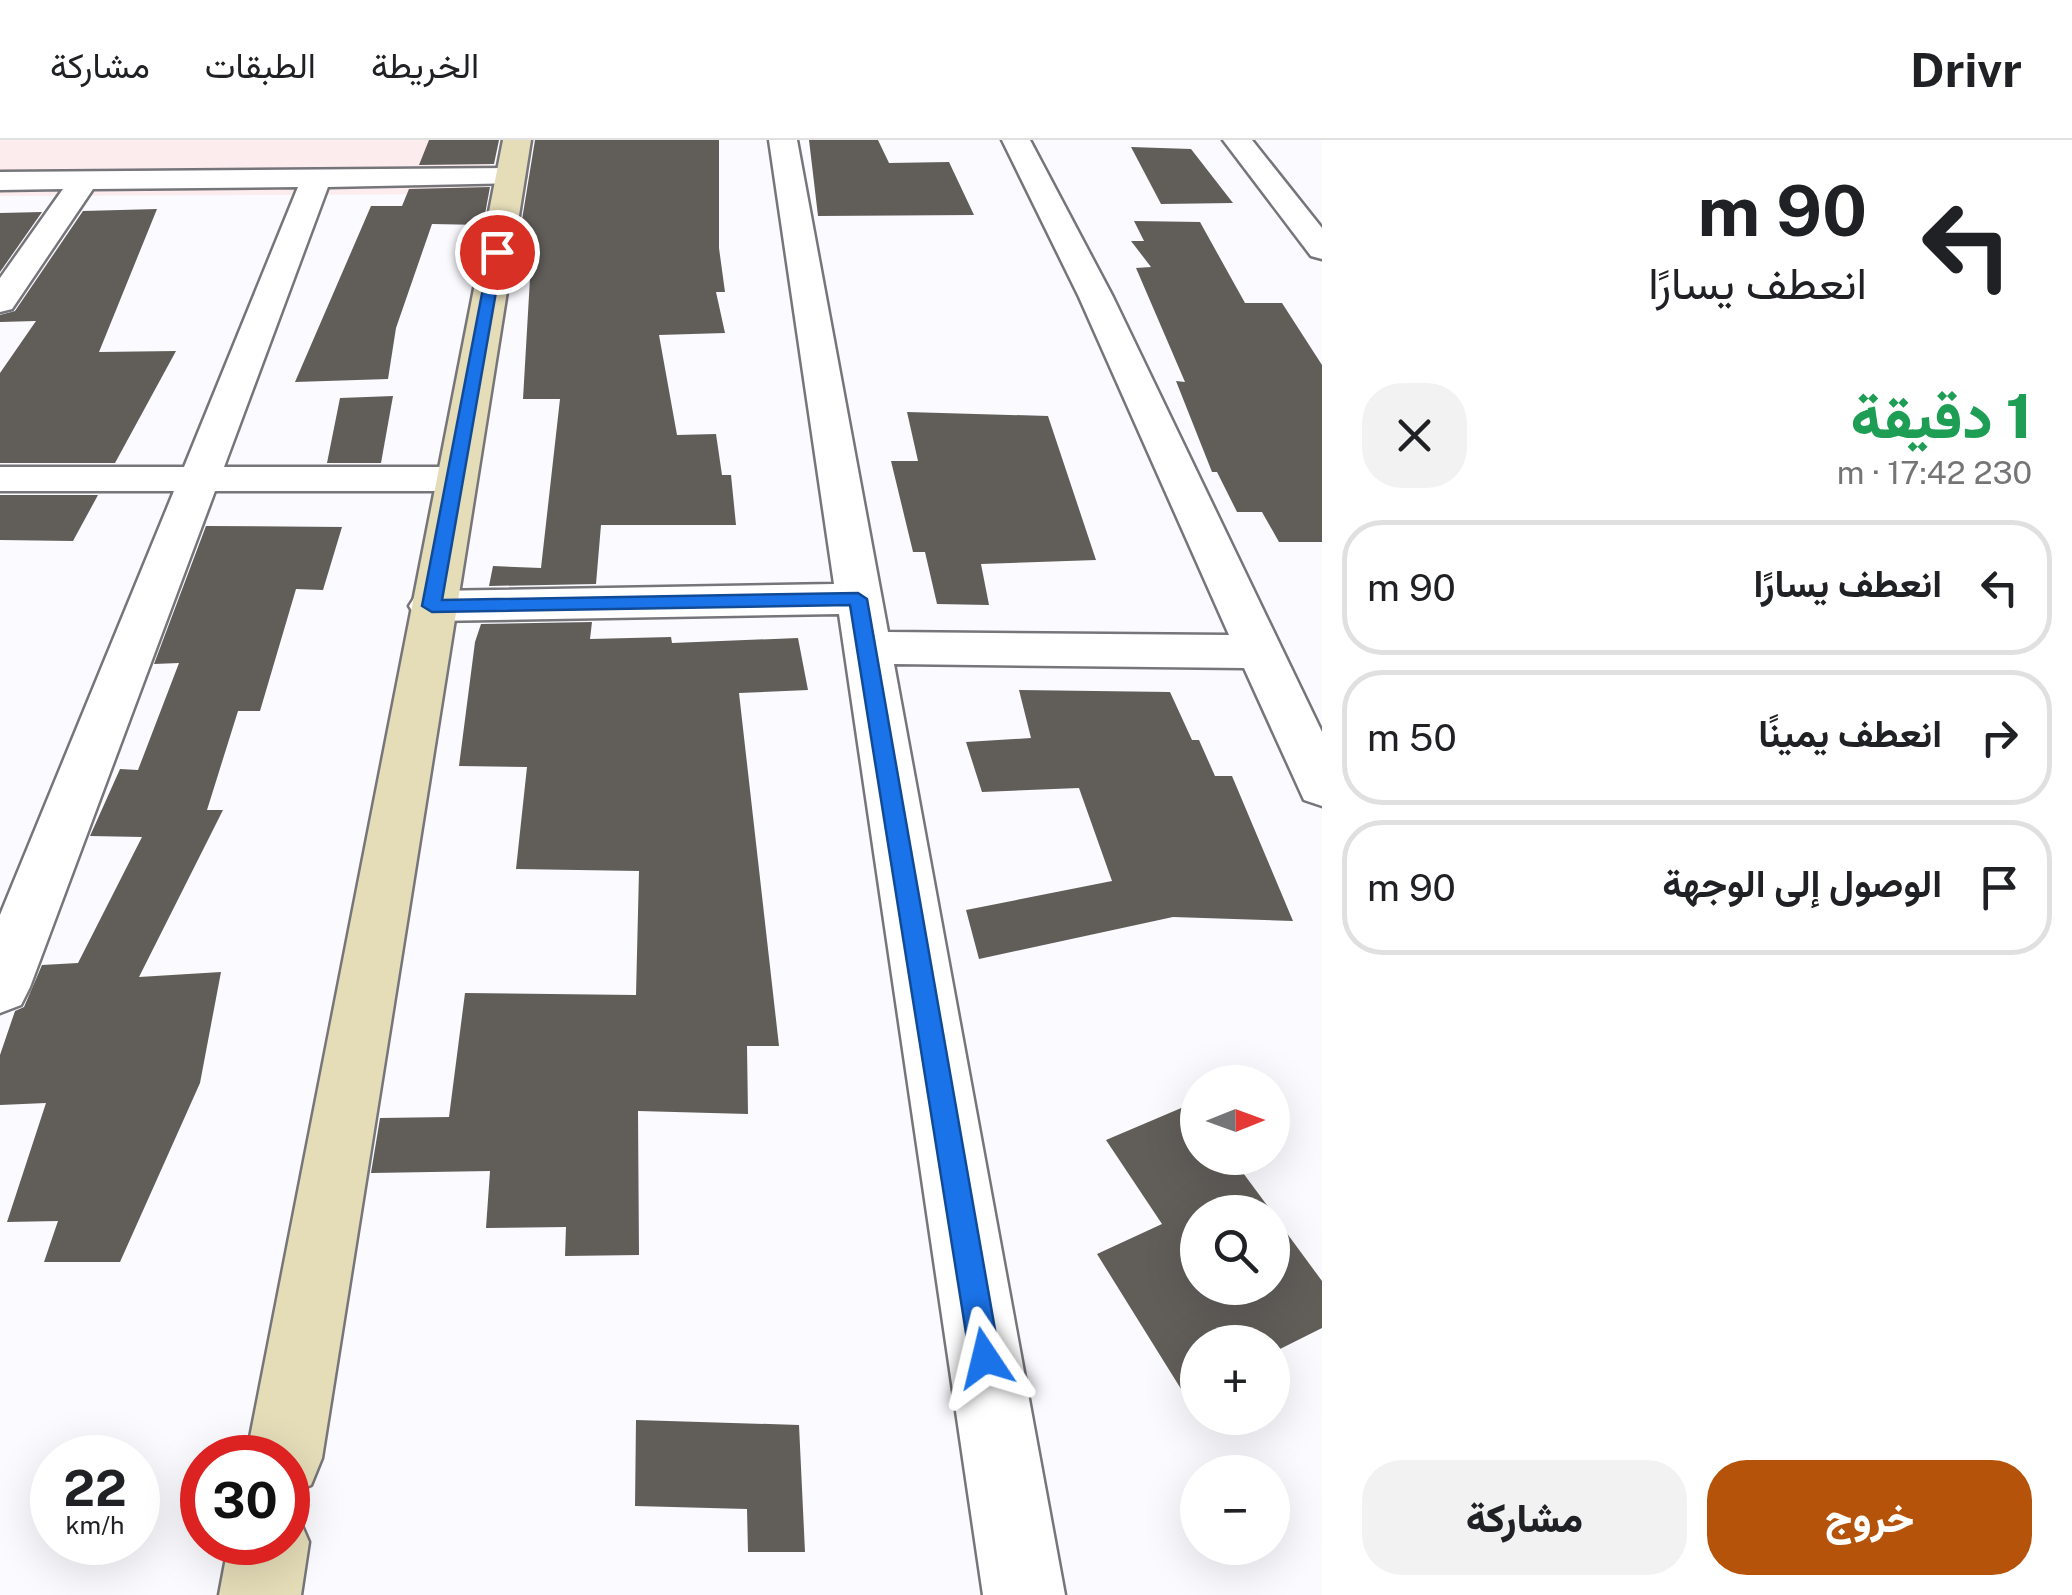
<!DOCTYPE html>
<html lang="ar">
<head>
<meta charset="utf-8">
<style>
	:root { --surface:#fff; --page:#f2f2f2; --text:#202124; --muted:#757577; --line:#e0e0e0; --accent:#b45309 }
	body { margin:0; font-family:"Public Sans",Vazirmatn,sans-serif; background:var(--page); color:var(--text); direction:rtl; height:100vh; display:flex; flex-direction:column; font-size:38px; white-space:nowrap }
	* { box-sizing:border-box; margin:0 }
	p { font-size:32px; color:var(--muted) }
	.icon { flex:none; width:55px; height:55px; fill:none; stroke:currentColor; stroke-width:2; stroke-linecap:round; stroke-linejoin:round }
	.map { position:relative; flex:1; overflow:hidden; direction:ltr }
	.sheet { display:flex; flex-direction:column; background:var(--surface); width:750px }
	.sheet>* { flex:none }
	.guide { background:#fff; color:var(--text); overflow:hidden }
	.needle { width:65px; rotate:89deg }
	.fabs { position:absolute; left:1180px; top:925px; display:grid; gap:20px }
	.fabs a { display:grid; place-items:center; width:110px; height:110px; border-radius:50%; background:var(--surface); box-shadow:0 10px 40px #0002; font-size:50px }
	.speed { position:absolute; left:30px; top:1295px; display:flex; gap:20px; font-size:50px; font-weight:700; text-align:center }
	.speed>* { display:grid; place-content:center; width:130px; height:130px; border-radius:50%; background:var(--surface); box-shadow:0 10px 40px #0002; line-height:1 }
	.speed small { font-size:25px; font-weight:400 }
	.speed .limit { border:15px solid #d22; background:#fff; color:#111 }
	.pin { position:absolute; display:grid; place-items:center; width:85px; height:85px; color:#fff; margin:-42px; border:5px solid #fff; border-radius:50%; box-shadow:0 2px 10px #0007 }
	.me { position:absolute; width:110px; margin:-55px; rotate:350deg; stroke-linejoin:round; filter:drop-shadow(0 0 8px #0008) }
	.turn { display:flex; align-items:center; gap:35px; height:210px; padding:0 40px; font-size:45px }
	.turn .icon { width:130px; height:130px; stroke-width:2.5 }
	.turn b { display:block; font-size:70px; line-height:85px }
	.round { display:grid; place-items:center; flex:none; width:105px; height:105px; border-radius:40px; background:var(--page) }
	.head { display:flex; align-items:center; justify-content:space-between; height:170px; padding:0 40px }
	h1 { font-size:60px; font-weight:800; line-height:75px; color:#1e9e55 }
	.primary-button { display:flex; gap:20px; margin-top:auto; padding:20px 40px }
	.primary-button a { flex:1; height:115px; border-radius:40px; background:var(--accent); color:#fff; font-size:40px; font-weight:800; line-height:115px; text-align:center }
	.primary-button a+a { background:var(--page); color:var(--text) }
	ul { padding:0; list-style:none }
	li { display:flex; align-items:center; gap:30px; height:135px; margin:0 20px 15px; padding:0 20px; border:5px solid var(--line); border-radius:40px }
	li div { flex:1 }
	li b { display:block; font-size:38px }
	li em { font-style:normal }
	header { display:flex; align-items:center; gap:60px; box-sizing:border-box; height:140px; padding:0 50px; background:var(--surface); border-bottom:2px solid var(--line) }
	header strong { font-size:48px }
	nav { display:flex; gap:55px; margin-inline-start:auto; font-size:35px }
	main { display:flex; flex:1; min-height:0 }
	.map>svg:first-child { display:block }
	.commercial { fill:#fceced }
	.building { fill:#615e5a }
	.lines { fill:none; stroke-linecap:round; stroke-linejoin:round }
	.street-casing { stroke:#75757a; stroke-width:5 }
	.secondary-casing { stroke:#75757a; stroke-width:5 }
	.street { fill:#fff; fill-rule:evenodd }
	.secondary { fill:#e5dcb8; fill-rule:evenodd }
	.route { fill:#1a73e8; stroke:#114b97; stroke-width:2.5 }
</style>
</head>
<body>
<header>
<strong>Drivr</strong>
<nav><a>الخريطة</a><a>الطبقات</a><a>مشاركة</a></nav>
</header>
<main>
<section class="sheet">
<div class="guide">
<div class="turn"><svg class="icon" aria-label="left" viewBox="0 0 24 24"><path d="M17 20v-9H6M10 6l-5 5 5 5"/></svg><div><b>90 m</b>انعطف يسارًا</div></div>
</div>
<div class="head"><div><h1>1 دقيقة</h1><p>230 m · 17:42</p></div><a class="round"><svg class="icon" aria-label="close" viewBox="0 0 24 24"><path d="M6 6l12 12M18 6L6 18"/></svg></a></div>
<ul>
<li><svg class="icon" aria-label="left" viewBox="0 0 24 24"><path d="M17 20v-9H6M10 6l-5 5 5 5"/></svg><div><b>انعطف يسارًا</b></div><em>90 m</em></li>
<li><svg class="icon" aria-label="right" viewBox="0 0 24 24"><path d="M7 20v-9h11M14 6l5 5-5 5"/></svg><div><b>انعطف يمينًا</b></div><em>50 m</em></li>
<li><svg class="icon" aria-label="arrive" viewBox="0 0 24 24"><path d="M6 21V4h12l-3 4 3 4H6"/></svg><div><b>الوصول إلى الوجهة</b></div><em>90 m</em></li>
</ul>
<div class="primary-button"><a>خروج</a><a>مشاركة</a></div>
</section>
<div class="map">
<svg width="1322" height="1455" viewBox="0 0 1322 1455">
	<rect width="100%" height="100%" fill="#fafaff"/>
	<path class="commercial" d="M0,0H495L484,54L0,56Z"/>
	<g class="building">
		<path d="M429,0H499L494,24L419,25Z"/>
		<path d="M535,0H719V108L725,152H716L725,193L659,195L677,295L716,294L722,335H731L736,385H601L596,444L489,446L493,426L541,428L560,259H523L531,121H520L525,86H521Z"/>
		<path d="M809,0H878L889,23L949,22L974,75L818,76Z"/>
		<path d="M1131,7L1191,9L1233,63L1161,64Z"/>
		<path d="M490,47L483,85L432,84L396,188L388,239L295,242L371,66H402L409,49Z"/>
		<path d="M157,69L99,212L176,211L115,323H0V233L36,181L0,182V175L15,171L83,71Z"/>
		<path d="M42,72L0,132V73Z"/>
		<path d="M1134,81L1200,82L1245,163H1282L1322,225V402H1279L1262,372H1237L1217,332H1212L1176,241L1185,242L1136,128L1151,127L1131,101H1144Z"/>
		<path d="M393,256L381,323H327L340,258Z"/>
		<path d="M907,272L1048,276L1096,420L981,424L989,465L937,464L925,412H913L891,321H918Z"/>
		<path d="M0,355H98L73,401L0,400Z"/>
		<path d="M206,386L342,387L323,450L296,449L260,571H238L207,670H223L139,837L221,832L200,943L120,1122H44L58,1081L7,1082L46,963L0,965V915L15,871L24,867L42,825L78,823L142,697L90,696L120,629L138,630L179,523L154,524Z"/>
		<path d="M592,482L590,499L671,497L672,503L798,498L808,550L739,553L779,906H747L748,974L638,971L639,1115L565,1116L566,1087L486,1088L490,1031L371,1033L380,978L449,977L465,853L636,855L639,731L516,729L527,627L459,626L475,502L481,484Z"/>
		<path d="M1019,550L1170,552L1192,600H1199L1215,636H1232L1293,781L1173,777L979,819L966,770L1112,741L1079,648L982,652L966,602L1031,598Z"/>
		<path d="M1193,963L1198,970V1018H1232L1272,1072H1198V1148H1272V1073L1322,1141V1188L1272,1213V1202H1198V1251L1186,1257L1097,1114L1162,1084L1106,1000Z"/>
		<path d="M636,1280L799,1285L805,1412H748L747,1369L635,1366Z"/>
	</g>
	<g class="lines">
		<defs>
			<g id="street">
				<path d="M769,0H797L888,492L1229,495L1079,157L1002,0H1030L1113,157L1322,592V666L1304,660L1244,528L894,524L1065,1455H983L839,474L432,481L416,477L409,466L416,455L432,451L834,444Z"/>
				<path d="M1223,0H1252L1322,88V119L1311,116Z"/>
				<path d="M510,28L520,31L525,37L520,43L328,47L224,327H456L470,330L476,339L470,348L456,351H215L30,847L21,865L0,873V775L174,351H0V327H184L298,47L93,49L12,169L0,172V138L63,49L0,50V32Z"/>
			</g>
			<g id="secondary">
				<path d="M503,0H531L322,1318L311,1345L288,1355V1318H246Z"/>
				<path d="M288,1370L297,1374L309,1402L301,1455H219L229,1402H288Z"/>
			</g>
		</defs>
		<use href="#street" class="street-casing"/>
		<use href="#secondary" class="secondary-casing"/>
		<use href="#street" class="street"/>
		<use href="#secondary" class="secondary"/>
	</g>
	<path class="route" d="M497,108L503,112L442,460L858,453L867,459L1000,1218L995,1229L985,1233L974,1229L970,1218L850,465L432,472L422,466L490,112Z"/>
</svg>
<div class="fabs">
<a><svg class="needle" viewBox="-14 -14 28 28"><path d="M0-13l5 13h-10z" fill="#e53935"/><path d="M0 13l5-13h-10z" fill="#757577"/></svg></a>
<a><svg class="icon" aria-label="search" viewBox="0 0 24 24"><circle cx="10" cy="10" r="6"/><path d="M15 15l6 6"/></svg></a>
<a>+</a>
<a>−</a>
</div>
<div class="speed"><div>22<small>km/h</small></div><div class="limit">30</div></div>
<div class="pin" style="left:497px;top:112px;background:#d93025"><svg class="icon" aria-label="arrive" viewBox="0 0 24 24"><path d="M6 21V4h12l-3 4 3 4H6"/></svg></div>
<svg class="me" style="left:985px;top:1218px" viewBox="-20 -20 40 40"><path d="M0-17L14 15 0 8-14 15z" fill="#1a73e8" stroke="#fff" stroke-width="4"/></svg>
</div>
</main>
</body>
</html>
